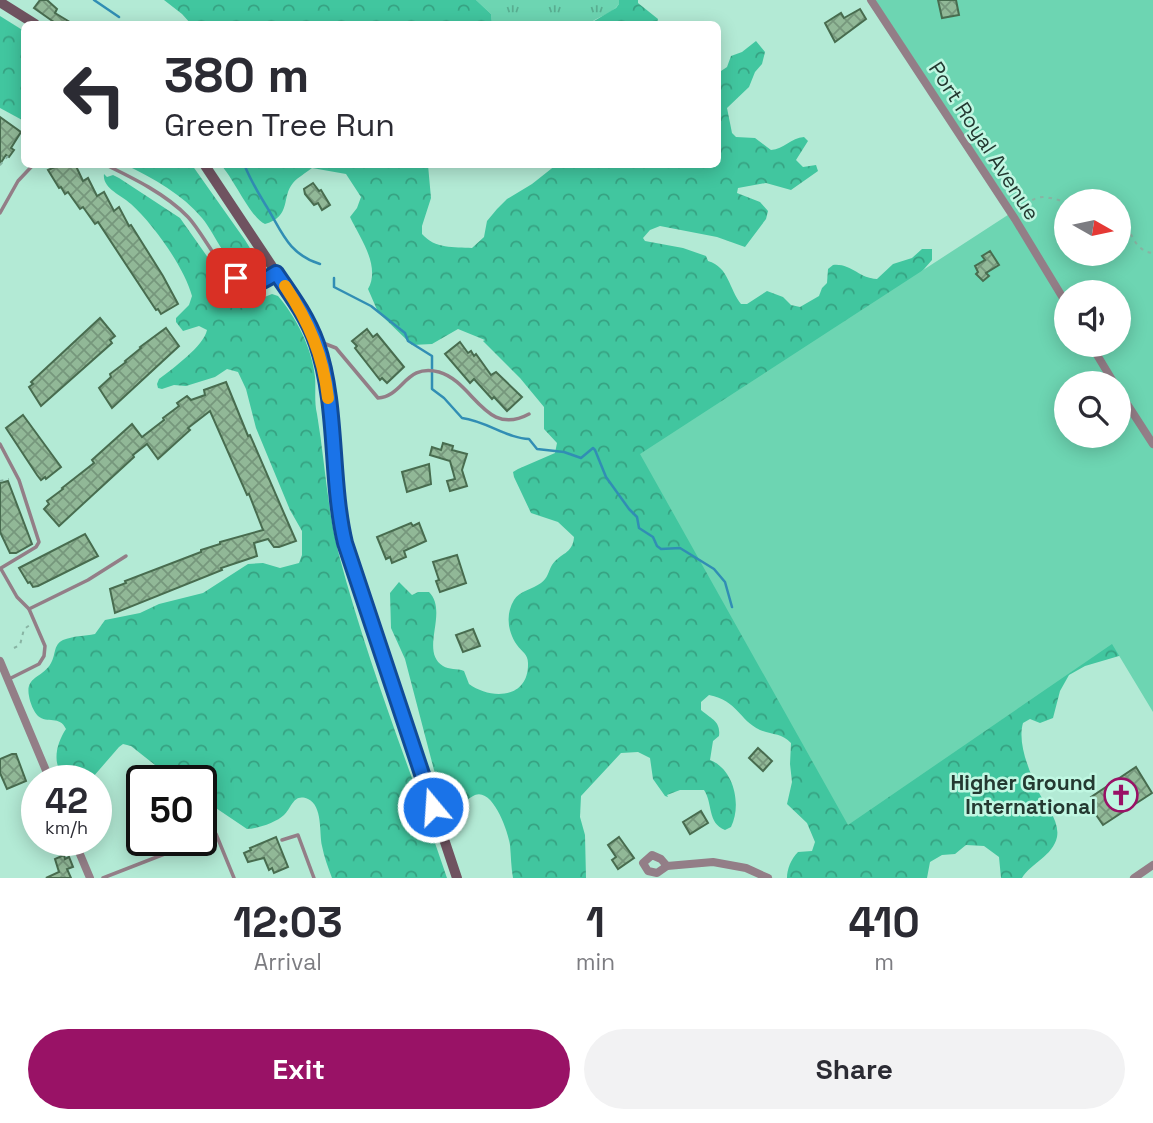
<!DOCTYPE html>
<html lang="en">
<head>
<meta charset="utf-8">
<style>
	:root { --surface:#fff; --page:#f2f2f3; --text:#2b2b33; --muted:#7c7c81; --accent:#991266 }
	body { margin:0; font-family:"Space Grotesk",sans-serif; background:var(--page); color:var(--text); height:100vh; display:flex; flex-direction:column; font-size:26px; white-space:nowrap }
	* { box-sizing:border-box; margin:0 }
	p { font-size:23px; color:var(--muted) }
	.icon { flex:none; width:38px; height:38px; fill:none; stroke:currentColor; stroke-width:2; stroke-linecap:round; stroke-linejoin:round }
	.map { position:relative; height:878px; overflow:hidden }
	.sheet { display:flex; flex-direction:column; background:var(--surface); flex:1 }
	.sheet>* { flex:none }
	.hud { position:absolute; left:21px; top:21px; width:700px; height:147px; border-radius:10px; box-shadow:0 4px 18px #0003; background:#fff; color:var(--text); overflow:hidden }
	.needle { width:46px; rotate:99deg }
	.fabs { position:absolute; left:1054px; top:189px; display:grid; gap:14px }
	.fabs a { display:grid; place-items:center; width:77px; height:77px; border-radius:50%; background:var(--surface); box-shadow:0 4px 18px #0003; font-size:35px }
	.speed { position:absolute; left:21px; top:765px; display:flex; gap:14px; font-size:35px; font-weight:700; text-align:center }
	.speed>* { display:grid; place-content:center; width:91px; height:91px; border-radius:50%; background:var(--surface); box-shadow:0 4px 18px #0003; line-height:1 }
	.speed small { font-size:18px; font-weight:400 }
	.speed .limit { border:4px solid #111; border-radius:10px; background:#fff; color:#111 }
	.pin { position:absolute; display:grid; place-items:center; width:60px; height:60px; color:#fff; margin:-30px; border-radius:14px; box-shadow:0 4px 10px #0006 }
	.me { position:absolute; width:77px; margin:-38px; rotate:342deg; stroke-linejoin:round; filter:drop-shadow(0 0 5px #0008) }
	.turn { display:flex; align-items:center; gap:24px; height:147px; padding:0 28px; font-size:32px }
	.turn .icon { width:91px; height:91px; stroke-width:2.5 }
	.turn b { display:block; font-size:49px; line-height:60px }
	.eta { display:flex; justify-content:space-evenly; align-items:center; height:119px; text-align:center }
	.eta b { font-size:42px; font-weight:700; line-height:49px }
	.button { display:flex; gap:14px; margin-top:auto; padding:14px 28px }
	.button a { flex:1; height:80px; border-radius:42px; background:var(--accent); color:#fff; font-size:28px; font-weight:700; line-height:80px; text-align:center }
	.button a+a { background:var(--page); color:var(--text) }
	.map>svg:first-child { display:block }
	.grass { fill:url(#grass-tufts) }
	.forest { fill:url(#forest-crowns) }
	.park { fill:#6dd5b2; fill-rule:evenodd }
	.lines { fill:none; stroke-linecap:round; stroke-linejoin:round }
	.stream { stroke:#318eb4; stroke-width:2.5 }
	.building { fill:url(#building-cross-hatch); stroke:#486c4f; stroke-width:2 }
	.path { stroke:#88b4a3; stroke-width:2; stroke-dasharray:3.5 5; stroke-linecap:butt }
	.service { stroke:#937e87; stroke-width:3.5 }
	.minor { stroke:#937e87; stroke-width:8 }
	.secondary { stroke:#6f5360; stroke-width:10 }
	.route-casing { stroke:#114b97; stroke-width:18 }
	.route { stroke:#1a73e8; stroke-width:12 }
	.slow { stroke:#f59e0b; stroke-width:12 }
	.labels { text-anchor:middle; stroke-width:5; stroke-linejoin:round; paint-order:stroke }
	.street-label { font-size:21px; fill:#243931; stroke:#c0f7e2 }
	.poi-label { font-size:21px; font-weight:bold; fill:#243931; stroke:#c0f7e2; text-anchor:end }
</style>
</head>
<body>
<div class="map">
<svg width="1153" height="878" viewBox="0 0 1153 878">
	<defs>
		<pattern id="grass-tufts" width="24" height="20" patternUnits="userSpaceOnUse" patternTransform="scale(1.75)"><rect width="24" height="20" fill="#6dd5b2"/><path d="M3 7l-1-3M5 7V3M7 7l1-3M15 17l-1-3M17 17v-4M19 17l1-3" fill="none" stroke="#59ae91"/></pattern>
		<pattern id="forest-crowns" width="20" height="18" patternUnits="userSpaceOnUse" patternTransform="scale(1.75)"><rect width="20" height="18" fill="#41c69f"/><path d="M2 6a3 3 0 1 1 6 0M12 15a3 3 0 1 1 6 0" fill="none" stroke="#36a282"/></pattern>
		<pattern id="building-cross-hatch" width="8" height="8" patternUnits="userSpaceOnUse" patternTransform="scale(1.75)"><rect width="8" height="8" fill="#91b897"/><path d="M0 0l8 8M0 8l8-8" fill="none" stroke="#76977c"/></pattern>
	</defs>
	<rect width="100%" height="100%" fill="#b3ead5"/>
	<path class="grass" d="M476,0H619V4C611,15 598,16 589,24H492L491,14Z"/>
	<g class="forest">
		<path d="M164,0H476L491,14L492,24H191L182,14Z"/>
		<path d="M619,0H638V3L658,19L657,24H589L616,8L619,4Z"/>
		<path d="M0,16L24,31V121L0,108Z"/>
		<path d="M756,41L765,52L762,64L755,72L749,87L727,108L732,133L736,137L755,138L771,150C784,149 791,138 804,137L808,141L796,160L803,167L816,165L818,171L791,190L766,183L738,188L737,193L760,202L768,211L766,219L745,247L717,237L660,226L650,230L643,238L645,241L683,248L706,256L708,261C729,267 729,289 741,304H747L767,291L783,297L791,305L800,307L819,296L822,288L827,283L828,269L833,265C851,263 860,279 877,279L893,264L912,258L922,249H932V260L917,277L1066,345V436H1118L1153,626L1119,656L1085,666L1069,675L1060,691L1053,718L1040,723L1030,719L1023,723C1017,744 1030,772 1038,791C1045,805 1060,820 1057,837C1053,856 1031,863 1022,878H1001L999,857L984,846L966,845L955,854L942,855L930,862L927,878H787C787,869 791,859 798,852L812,851L815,842L807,823L787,804L792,782L790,764L791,743C782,733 772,735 760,730C739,720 738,701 709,695L701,702V710C711,719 721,721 719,736L713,741L710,760C734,769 742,805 731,827L725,830C707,823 713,803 704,790H680L667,795L668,797L665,796L653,779L650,758L638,752L621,753L581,796L580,817L585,835L586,878H513C511,867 511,856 510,845C508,831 493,788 475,795C469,798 461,804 456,808H453L448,802L434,770L405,659L391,628L390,593L399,582L412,595L418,592H429C449,612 419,651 443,666C449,670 457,668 464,671L469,684C491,700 529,699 528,663C528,654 522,652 517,645C508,632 505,615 514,600C519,591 533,589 541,583C548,578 548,572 552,565C560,553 573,554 574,537L558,522L531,513L514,477L513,472L518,469L555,453L557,443L544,429V407L520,378L483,341L485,340L458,329L432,344L412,345L378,312L368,289C381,266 360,238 350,217L357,208L361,197L346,174L312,168C306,173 298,177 293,183C281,197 292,216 265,224C250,217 234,179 221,165H428L431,198L422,226V234C435,249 454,247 472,248L484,237L487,221L497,209L507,199L532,184L556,165L718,164V73L727,67L731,56L742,52Z"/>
		<path d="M126,165H192L245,240L256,258L258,265L256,271L251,275C229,272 215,233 202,218C182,194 154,179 126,165Z"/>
		<path d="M104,174L107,177L113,175L119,178L180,218L216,269L238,291L257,300L272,294L278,296C296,317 312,348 315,377C316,389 314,402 317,414C325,461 327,509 339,555C368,665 411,771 447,878H332C328,867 324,857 322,846C319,833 323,806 308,799C293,793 292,808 284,815C277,822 257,829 247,829L201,798V780H174L131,746L123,744L119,747L93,777L71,780C50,771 55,745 66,729C60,715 47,724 38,716C34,712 30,703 29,696C25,676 43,678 51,663C56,655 53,645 63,640C73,636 85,636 95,634L105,620L140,613L159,604L203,593L248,564L263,563L280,568L299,563L302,555V531L290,510L256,428L246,389L238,372L227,369L215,377L186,386L174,385L162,389L158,388L157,384L159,379C172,369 204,346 207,330L199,326L183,331L176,322V318L189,305L192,296C184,267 154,225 131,204C121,195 102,188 104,174Z"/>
	</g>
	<path class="park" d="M875,0H1153V712L1112,644L848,825L640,454L1014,211ZM1066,201H1118V254H1066ZM1066,292H1118V345H1066ZM1066,383H1118V436H1066Z"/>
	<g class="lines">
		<g class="stream">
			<path d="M94,0L119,17"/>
			<path d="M244,164C250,179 257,191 265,204C281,229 287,254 320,264"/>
			<path d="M334,278V287L371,306L405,333L408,341L432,356V389L444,398L462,418C486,421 509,439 529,439L537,449L564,452L581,458L593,448L595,450L606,477L629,509L637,517L639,528L653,537L657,546L661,549L680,548L714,569L725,582L732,607"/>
		</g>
	</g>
	<g class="building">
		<path d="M40,0H47L57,9L55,13L73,24H57L51,20L34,8Z"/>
		<path d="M938,0H956L959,15L942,18Z"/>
		<path d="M860,9L866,19L835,42L825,23L841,13L844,18Z"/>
		<path d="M0,117L21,132L11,148L14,150L9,157L6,155L0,164Z"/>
		<path d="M53,164H75L83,181L88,178L97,196L104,192L114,211L119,207L129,226L131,225L163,276L178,304L161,314L158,309L156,310L98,222L95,224L83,207L80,209L68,192L65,194L61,187L59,188L48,170L55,167Z"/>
		<path d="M313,183L319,191L321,190L330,205L322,210L318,203L314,205L305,194L304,189Z"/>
		<path d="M990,251L999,265L986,273L989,276L983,281L976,274L978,272L975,266L985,260L982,256Z"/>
		<path d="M100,318L115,336L110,340L112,343L41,406L29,387L33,384L31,382Z"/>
		<path d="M166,328L179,346L112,408L99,388L111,377L110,374L126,362L125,361L141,348L140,347Z"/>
		<path d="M367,329L373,337L377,334L404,367L387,383L382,378L380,380L355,348L357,346L352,341Z"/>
		<path d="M460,342L468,353L471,351L474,356L476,354L491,375L496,372L522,397L507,411L494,397L492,399L474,379L470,383L445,354Z"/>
		<path d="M226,382L248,436L250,435L296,541L279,547H274L268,539L254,543L257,556L221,568L222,570L115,613L110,589L126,583L125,581L201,552V550L220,544V542L263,530L249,494L247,495L210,411L188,428L190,430L158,459L147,444L133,455L134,457L59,526L44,509L49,504L47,501L63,489L62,488L94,463L92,460L132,424L142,437L164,420L163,418L179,406L177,403L187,396L191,400L205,395L204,390Z"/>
		<path d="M23,415L61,467L46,479L45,477L41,480L37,475L6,428Z"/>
		<path d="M443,443L453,446L452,450L467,454L462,470L467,486L450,491L447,481L455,479L450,461L430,455L432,447L441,450Z"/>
		<path d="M429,464L431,484L407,492L402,472Z"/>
		<path d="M8,481L32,544L16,553H10L0,532V483Z"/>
		<path d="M411,523L413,526L419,523L426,541L404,551L406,557L392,563L390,557L386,559L377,537Z"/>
		<path d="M85,534L98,556L38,586L33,587L30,582L28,583L19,568Z"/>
		<path d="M457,555L466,583L440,592L436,581L439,580L433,562Z"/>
		<path d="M473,629L480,646L463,652L456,635Z"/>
		<path d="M758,748L772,761L763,771L749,758Z"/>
		<path d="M12,754H16L26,781L7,789L0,773V759Z"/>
		<path d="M1136,767L1152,793L1103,825L1090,806L1095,804L1091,797Z"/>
		<path d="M701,811L708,823L690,834L683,822Z"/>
		<path d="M276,837L288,867L274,873L272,868L269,870L264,858L248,862L244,853L251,850L250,848Z"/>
		<path d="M619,837L634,858L618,869L612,860L616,857L608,845Z"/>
		<path d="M64,855L65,859L69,857L73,867L67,869L71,878H46L59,872L55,859Z"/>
	</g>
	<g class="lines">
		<g class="path">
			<path d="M0,165L8,156"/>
			<path d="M1020,212C1036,192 1043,196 1066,202"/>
			<path d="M1118,212C1131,225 1131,251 1153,253"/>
			<path d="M0,481L9,479"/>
			<path d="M14,648L20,645L24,629L30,625"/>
		</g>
		<g class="service">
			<path d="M104,164C133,178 166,194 188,217C205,235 221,275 244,283C255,288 265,280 275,274"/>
			<path d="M0,213L18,181L34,164"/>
			<path d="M318,341L336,348L378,398C404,396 405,363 439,372C474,382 485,438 529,414"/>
			<path d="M0,444L19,480L39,542L36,547L1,568"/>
			<path d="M1,569L17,597L29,609L45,646L44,656L39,664L9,679"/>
			<path d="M29,609L88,580L126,556"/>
			<path d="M282,840L298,835L314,878"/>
			<path d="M103,878L216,834L234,878"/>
		</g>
		<g class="minor">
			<path d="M871,0L1015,219L1066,303"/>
			<path d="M1091,345L1114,383"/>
			<path d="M1118,390L1153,444"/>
			<path d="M0,661L50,780"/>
			<path d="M74,840L90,878"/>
			<path d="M652,855L661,859L667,866L657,873L648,871L643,863Z"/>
			<path d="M667,866L713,862L746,868L768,878"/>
			<path d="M1134,878L1153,865"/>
		</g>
		<g class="secondary">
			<path d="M0,2L35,24"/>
			<path d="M204,164L301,310L316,341L325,377L340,515L345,543L457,878"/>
		</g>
	</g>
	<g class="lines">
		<defs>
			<path id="route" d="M236,278C251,290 262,282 276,273C292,296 308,318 317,344C338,405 330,480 345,543L433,807"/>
		</defs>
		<use href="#route" class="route-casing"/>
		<use href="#route" class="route"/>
		<path class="slow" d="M285,286C309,322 323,355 328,398"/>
	</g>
	<defs>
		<symbol id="church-ring" viewBox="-11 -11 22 22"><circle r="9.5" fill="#c0f7e2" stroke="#991266" stroke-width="1.5"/><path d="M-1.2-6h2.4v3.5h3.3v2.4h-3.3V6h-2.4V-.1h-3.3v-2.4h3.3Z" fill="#991266"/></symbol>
	</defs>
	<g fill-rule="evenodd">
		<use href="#church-ring" x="1102" y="776" width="38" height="38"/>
	</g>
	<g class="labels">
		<g class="street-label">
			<text transform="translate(984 141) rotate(57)" y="7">Port Royal Avenue</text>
		</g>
		<g class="poi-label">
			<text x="1096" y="790">Higher Ground<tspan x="1096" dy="24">International</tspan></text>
		</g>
	</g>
</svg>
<div class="fabs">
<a><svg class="needle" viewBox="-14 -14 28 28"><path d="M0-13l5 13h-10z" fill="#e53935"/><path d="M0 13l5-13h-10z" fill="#7c7c81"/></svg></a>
<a><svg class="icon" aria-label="sound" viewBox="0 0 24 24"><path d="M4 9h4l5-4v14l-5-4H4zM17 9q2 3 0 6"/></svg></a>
<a><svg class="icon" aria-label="search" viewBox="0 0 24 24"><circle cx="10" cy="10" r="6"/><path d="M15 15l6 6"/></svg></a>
</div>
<div class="speed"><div>42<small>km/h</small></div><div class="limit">50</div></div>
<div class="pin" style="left:236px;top:278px;background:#d93025"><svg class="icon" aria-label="arrive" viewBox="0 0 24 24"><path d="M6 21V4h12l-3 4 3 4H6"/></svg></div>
<svg class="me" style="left:433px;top:807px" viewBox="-20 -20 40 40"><circle r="17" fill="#1a73e8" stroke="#fff" stroke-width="3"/><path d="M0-11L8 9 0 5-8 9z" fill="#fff"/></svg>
<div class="hud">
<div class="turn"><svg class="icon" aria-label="left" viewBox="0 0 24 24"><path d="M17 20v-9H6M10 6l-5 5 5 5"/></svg><div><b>380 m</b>Green Tree Run</div></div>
</div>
</div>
<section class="sheet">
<div class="eta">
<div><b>12:03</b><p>Arrival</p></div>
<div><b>1</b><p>min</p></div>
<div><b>410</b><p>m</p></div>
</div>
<div class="button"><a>Exit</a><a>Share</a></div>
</section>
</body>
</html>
